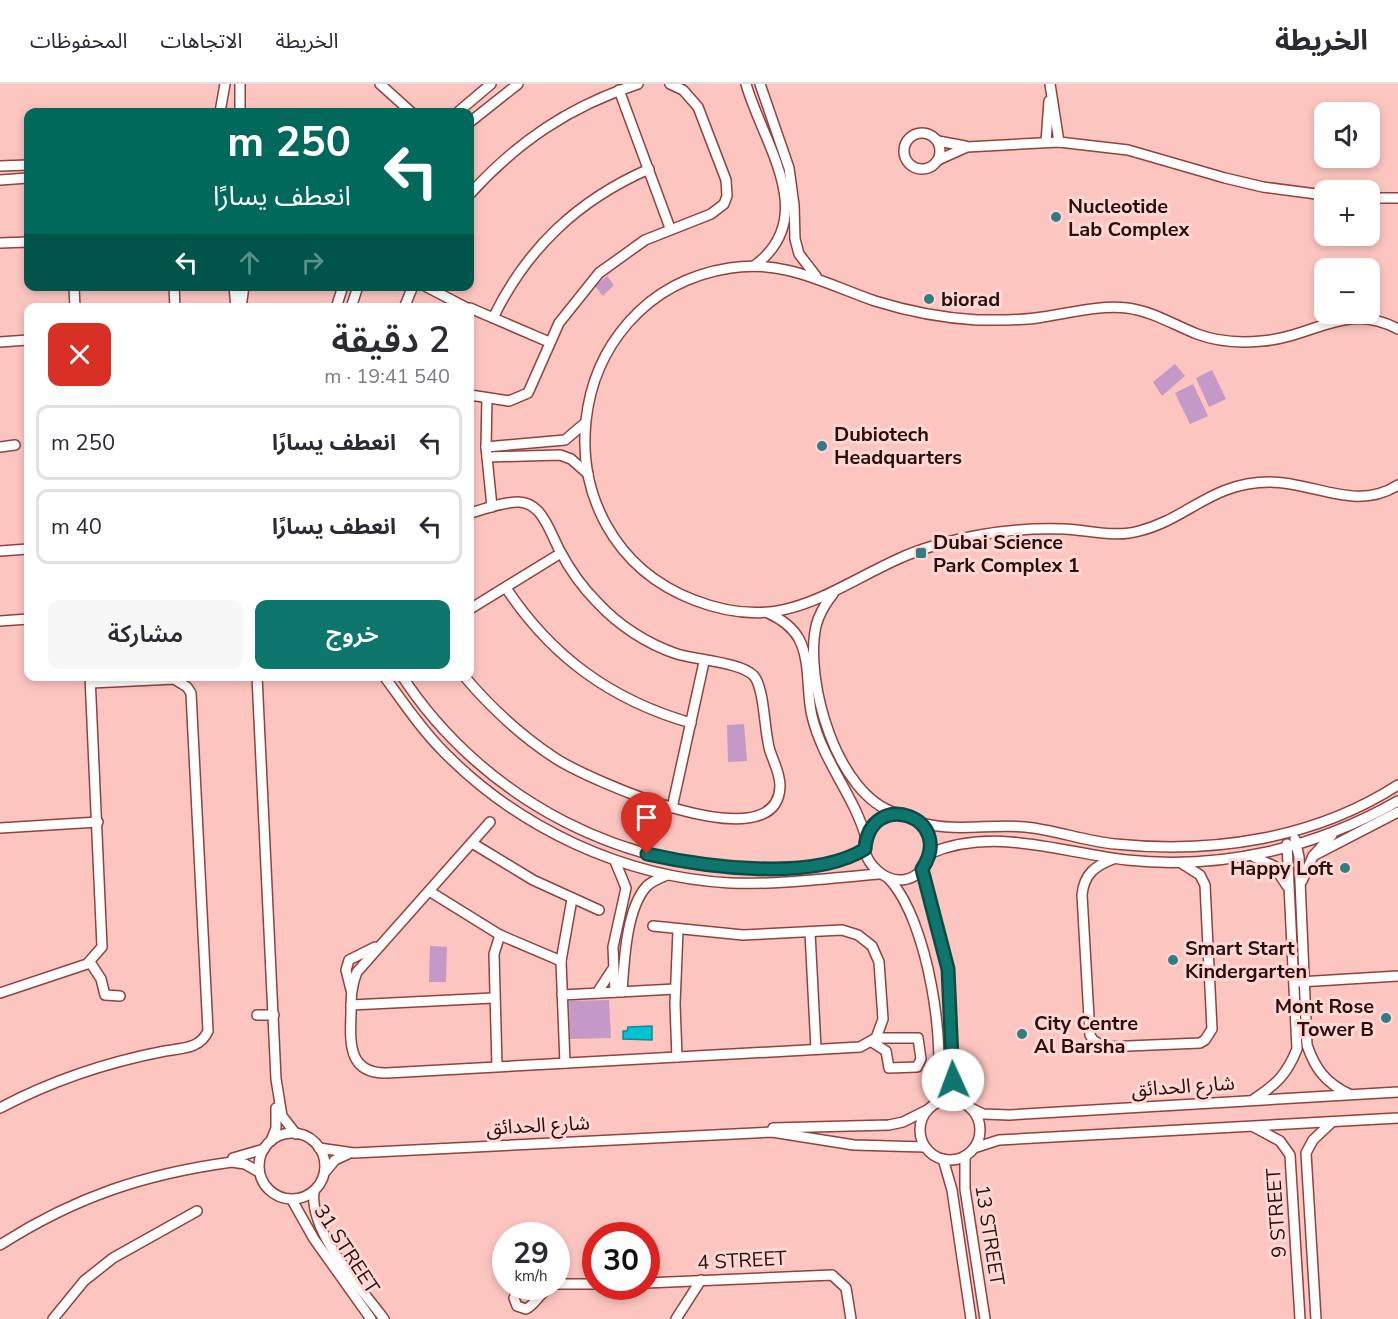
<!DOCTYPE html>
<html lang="ar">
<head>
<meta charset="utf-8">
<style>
	:root { --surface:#fff; --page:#f7f7f7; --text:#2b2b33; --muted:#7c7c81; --line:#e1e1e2; --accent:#0f766e }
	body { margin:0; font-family:"Nunito Sans","Noto Sans Arabic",sans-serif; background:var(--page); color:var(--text); direction:rtl; height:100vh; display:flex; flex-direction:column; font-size:22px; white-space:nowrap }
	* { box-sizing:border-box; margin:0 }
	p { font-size:20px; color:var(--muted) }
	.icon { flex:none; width:33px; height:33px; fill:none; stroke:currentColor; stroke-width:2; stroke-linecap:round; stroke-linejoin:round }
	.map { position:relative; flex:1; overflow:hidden; direction:ltr }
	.panel { position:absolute; left:24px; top:219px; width:450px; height:378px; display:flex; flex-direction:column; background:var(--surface); border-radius:12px; box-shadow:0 3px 9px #0003; direction:rtl }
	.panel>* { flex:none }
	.hud { position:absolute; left:24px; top:24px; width:450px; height:183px; border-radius:12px; box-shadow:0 3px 9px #0003; direction:rtl; background:#00695c; color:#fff; overflow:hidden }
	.fabs { position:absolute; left:1314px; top:18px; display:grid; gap:12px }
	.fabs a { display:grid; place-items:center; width:66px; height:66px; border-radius:12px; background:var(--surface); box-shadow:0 3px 9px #0003; font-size:30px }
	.speed { position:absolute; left:492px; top:1138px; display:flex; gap:12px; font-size:30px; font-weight:700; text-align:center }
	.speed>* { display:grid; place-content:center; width:78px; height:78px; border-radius:50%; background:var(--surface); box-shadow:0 3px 9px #0003; line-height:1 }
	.speed small { font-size:15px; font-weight:400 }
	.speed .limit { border:9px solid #d22; background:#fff; color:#111 }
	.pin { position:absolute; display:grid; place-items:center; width:51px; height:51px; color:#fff; margin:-62px -26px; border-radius:50% 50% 50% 0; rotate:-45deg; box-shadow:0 0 6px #0007 }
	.pin .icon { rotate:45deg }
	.me { position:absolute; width:66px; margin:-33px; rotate:358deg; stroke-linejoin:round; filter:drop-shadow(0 0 4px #0008) }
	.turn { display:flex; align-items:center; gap:21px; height:126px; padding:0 24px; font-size:27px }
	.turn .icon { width:78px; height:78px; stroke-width:2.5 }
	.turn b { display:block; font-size:42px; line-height:51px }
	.lanes { display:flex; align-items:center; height:57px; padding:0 24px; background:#0003; justify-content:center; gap:30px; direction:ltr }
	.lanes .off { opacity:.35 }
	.round { display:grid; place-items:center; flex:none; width:63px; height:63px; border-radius:12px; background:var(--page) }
	.head { display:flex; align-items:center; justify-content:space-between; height:102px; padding:0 24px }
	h1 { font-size:36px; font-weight:600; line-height:45px }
	.action { display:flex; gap:12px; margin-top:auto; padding:12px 24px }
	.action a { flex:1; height:69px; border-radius:12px; background:var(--accent); color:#fff; font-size:24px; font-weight:600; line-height:69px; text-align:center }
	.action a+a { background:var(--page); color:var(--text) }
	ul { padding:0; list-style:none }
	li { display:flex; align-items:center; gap:18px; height:75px; margin:0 12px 9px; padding:0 12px; border:3px solid var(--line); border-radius:12px }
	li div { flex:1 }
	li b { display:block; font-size:22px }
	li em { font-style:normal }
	header { display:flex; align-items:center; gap:36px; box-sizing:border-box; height:84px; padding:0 30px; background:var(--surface); border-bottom:2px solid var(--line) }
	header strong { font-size:28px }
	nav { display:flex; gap:33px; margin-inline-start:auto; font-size:21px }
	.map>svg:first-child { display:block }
	.green { fill:#c599c7 }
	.water { fill:#02c1d0; stroke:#0f8b95; stroke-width:1.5 }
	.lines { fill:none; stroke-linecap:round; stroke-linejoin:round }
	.minor-casing { stroke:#8f423e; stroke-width:12 }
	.minor { stroke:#fff; stroke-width:9 }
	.route-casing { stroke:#0a4d48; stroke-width:15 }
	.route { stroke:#0f766e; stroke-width:10 }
	.poi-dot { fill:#347c84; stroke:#fdd8d4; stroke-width:2 }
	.labels { text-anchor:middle; stroke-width:6; stroke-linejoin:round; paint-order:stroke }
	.poi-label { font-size:20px; font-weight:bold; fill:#2d0e0c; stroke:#fdd8d4; text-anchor:start }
	.street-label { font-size:20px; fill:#2d0e0c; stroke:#fdd8d4 }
</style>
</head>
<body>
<header>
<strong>الخريطة</strong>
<nav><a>الخريطة</a><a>الاتجاهات</a><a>المحفوظات</a></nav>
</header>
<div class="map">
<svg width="1398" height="1235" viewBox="0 0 1398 1235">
	<rect width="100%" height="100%" fill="#fcc5c0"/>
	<g class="green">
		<path d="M607,192L614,201L603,212L595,202Z"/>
		<path d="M1175,280L1185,292L1162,312L1153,298Z"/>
		<path d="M1212,286L1226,315L1209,323L1196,294Z"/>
		<path d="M1193,300L1208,332L1190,340L1175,309Z"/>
		<path d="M744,640L747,677L728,678L727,641Z"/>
		<path d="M430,862L447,863L446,898H429Z"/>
		<path d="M609,916L611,954L570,955L569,917Z"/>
	</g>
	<path class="water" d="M652,942V956L623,955V947H627L628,943Z"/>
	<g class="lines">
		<defs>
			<g id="minor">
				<path d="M240,0V28"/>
				<path d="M380,0L411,28"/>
				<path d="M746,0C763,60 821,133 754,182"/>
				<path d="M760,0L789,84L794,121L795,155L799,170L816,192"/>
				<path d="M1050,0L1059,58"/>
				<path d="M619,6L670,144"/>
				<path d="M220,28L225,0"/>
				<path d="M458,28L491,0"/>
				<path d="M470,38L518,0"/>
				<circle cx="922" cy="67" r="18"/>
				<path d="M938,57L965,62"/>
				<path d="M1046,58L1049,17"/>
				<path d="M938,76L967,63L1059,58L1128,66L1225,94L1263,103L1324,111"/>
				<path d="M0,82L28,81"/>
				<path d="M0,96L28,94"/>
				<path d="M470,110C517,58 570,22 638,0"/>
				<path d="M1370,114H1398"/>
				<path d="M0,159L28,158"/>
				<path d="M74,202L75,224"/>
				<path d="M174,202L175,224"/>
				<path d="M234,202L236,224"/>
				<path d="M425,202L467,224"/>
				<path d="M241,224L244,202"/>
				<path d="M336,224L343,202"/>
				<path d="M351,224L358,202"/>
				<path d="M404,224L413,202"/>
				<path d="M470,224L549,258"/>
				<path d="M493,234C527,164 578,116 649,85"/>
				<path d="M1398,245C1346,217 1314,253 1262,257C1241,259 1218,258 1197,250C1174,241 1152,227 1127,224C1098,221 1071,229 1043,233C1021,237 999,236 977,236C943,234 907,227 875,217C826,200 784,175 730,184C557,211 531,453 694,516C781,550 824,509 898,475C924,463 952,456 980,451C1007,446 1036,444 1064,445C1089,446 1115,454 1139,447C1188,435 1211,398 1270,398C1314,398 1356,428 1398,401"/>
				<path d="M0,258L28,256"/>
				<path d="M470,311L509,317L528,309L559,239L599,189L645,156L711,130L724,120L727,112L726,96L698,23L683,6L670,0"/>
				<path d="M487,314L486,363L492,423"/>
				<path d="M0,363L15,361"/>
				<path d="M486,363L565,356L585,339"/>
				<path d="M487,373L560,371L571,375L588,390"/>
				<path d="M0,467L28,465"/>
				<path d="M506,504C552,573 611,616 691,639"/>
				<path d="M833,510C825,520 819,530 816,542C804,597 837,712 896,729"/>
				<path d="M470,525L561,469"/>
				<path d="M768,529C781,535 792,542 799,555C811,578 806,608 812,632C823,678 854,711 866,754"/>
				<path d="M0,537L28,535"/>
				<path d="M257,592L276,995L282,1032L296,1050"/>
				<path d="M384,592C403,618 421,645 443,667C518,744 623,793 730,799C779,801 830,794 879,790"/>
				<path d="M402,592C483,716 629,792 777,784C807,782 838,782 865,765"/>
				<path d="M464,592C491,624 520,651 555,674C587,695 778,781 780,702C780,689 774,679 770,667C764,648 765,606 754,592C741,578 696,576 677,570C647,560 618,541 597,518C582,503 570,486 560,467C553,454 548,438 538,427C533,422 526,418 518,418C502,418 485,425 470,429"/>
				<path d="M672,724L704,578"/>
				<path d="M490,738L357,888C351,902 351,915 351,930C350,959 348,990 387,989L860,963L876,954L883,935L879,878L872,862L858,851L842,846L743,851L653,842"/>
				<path d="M922,739C956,748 990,740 1025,743C1056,746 1084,757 1115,760C1213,770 1314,755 1398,701"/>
				<path d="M0,744L98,738"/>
				<path d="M1295,755L1299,773L1307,961C1315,985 1326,999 1349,1010"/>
				<path d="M472,759L533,796L599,826"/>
				<path d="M931,769C931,744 909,719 883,733C829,763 907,835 931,769C995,742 1062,769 1127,776C1222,786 1316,764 1398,717"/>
				<path d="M1313,772L1398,728"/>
				<path d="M1254,773L1274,782L1287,802"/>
				<path d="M1113,775C1095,782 1084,790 1082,811L1090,951L1093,956L1104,963L1200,959L1205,956L1212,945L1205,801L1200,791L1181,779"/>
				<path d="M922,785L948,885L953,995L959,1017"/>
				<path d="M889,795C928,836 948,965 935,1019"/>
				<path d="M1302,797L1313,772L1332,751"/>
				<path d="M429,807L500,851L561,877"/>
				<path d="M810,848L816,965"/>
				<path d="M90,878L101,895L105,911L120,912"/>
				<path d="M1299,898L1398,892"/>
				<path d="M351,906L346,886L349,876L375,863"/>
				<path d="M615,908L613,863L626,804L615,777"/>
				<path d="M622,908C624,879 626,824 647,802C652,797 660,794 667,791"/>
				<path d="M0,909L87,880L102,863L90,592"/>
				<path d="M597,909L612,886"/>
				<path d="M562,911L675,905"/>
				<path d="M351,921L493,914"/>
				<path d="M257,931H274"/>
				<path d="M872,958L886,967L889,984L917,983L921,975L918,954H876"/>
				<path d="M677,973L675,920L678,846"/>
				<path d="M565,979L561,877L572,815"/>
				<path d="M497,982L494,870L500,851"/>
				<path d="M1254,1015C1276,1001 1287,990 1297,965L1287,760"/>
				<circle cx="950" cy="1046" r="30"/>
				<path d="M0,1024C51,997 108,978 165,967C182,964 200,965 208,947L191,609L187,603L174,595L91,599"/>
				<path d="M971,1024L983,1030L1009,1031L1398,1008"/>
				<path d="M1254,1043L1280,1057L1290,1071L1300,1235"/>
				<path d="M773,1044L889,1041L903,1038L927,1026"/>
				<circle cx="292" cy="1082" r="33"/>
				<path d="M271,1057L276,1044V1024"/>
				<path d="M319,1064L354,1069L772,1048L854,1061L925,1063"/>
				<path d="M974,1064L999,1056L1398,1034"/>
				<path d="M965,1072V1105L985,1235"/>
				<path d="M233,1074L264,1065"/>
				<path d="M943,1075L952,1106L971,1235"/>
				<path d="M325,1088L335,1076L348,1070"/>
				<path d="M314,1108C309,1148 361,1204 384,1235"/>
				<path d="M292,1116L314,1155L371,1235"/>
				<path d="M0,1161C75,1113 144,1090 232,1078L245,1080L259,1088"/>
				<path d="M646,1199L832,1191L846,1204L851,1235"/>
				<path d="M556,1200H596"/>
				<path d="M526,1203L517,1207L514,1214L517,1222L526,1225C536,1220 538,1210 551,1203"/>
				<path d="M53,1235L84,1197L113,1174L197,1127"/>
				<path d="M676,1235L701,1196"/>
				<path d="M1316,1235L1306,1069L1313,1056L1332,1038"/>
			</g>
		</defs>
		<use href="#minor" class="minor-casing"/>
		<use href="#minor" class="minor"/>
	</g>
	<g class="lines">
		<defs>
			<path id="route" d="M647,770C705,783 812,798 865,765C870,703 957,733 922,785L948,885L953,996"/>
		</defs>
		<use href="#route" class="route-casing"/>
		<use href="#route" class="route"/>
	</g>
	<g class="poi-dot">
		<circle cx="1056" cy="133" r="6"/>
		<circle cx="929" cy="215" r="6"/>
		<circle cx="822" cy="362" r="6"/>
		<rect x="915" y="463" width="12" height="12" rx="3"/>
		<circle cx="1345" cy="784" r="6"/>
		<circle cx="1173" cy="876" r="6"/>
		<circle cx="1386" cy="934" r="6"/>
		<circle cx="1022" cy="950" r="6"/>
	</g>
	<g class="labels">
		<g class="poi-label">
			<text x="1068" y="129">Nucleotide<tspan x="1068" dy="23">Lab Complex</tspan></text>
			<text x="941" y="222">biorad</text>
			<text x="834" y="357">Dubiotech<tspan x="834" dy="23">Headquarters</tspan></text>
			<text x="933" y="465">Dubai Science<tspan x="933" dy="23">Park Complex 1</tspan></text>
			<text x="1333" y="791" text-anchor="end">Happy Loft</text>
			<text x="1185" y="871">Smart Start<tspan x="1185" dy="23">Kindergarten</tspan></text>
			<text x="1374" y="929" text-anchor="end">Mont Rose<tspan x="1374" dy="23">Tower B</tspan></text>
			<text x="1034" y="946">City Centre<tspan x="1034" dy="23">Al Barsha</tspan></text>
		</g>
		<g class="street-label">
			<text transform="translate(1183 1002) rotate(-4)" y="7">شارع الحدائق</text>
			<text transform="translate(538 1041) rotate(-3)" y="7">شارع الحدائق</text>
			<text transform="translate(1276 1129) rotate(-94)" y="7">9 STREET</text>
			<text transform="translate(990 1151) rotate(81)" y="7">13 STREET</text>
			<text transform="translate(347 1165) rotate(57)" y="7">31 STREET</text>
			<text transform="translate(742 1176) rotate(-3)" y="7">4 STREET</text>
		</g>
	</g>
</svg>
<div class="fabs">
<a><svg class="icon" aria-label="sound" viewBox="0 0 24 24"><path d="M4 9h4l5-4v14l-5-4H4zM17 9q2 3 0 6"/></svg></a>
<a>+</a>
<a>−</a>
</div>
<div class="speed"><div>29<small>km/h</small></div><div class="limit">30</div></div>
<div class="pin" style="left:647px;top:770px;background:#d93025"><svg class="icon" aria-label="arrive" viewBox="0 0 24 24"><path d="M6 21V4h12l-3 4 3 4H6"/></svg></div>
<svg class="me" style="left:953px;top:996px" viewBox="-20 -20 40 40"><circle r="19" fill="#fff"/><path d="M0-13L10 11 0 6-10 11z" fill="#0f766e"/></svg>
<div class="hud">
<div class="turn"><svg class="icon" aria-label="left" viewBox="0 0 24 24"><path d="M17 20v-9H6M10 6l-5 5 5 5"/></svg><div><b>250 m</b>انعطف يسارًا</div></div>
<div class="lanes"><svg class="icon" aria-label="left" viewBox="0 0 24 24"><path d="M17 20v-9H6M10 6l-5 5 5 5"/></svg><svg class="icon off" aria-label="ahead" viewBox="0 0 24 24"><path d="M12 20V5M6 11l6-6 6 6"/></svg><svg class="icon off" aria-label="right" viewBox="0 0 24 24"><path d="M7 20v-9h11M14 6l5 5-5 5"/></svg></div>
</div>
<section class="panel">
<div class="head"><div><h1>2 دقيقة</h1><p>540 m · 19:41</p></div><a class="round" style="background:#d93025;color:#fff"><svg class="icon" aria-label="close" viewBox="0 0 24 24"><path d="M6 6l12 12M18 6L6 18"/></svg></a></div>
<ul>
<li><svg class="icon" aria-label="left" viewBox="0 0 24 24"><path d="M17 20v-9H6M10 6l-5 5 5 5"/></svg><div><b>انعطف يسارًا</b></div><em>250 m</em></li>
<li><svg class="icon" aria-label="left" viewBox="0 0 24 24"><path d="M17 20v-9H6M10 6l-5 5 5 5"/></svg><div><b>انعطف يسارًا</b></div><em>40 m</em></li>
</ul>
<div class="action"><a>خروج</a><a>مشاركة</a></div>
</section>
</div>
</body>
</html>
